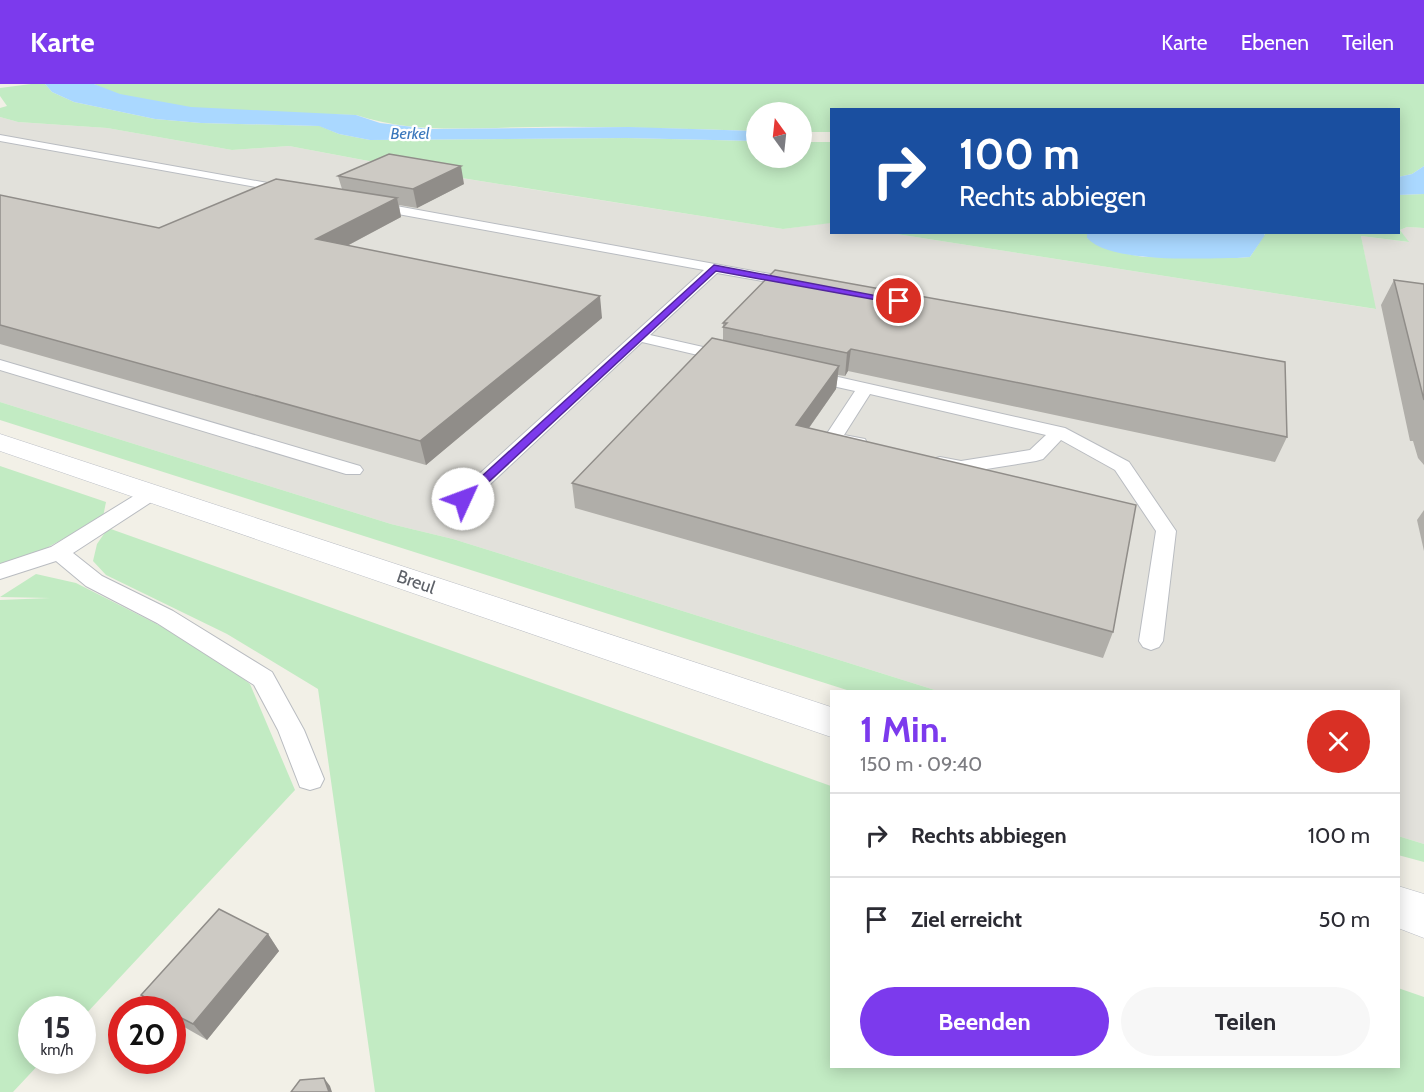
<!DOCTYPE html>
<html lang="de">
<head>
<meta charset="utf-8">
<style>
	:root { --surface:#fff; --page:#f7f7f7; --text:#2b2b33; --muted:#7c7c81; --line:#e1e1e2; --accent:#7c3aed }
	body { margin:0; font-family:Cabin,sans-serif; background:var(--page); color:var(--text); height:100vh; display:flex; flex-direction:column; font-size:22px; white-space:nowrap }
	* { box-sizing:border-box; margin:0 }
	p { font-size:20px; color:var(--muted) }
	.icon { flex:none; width:33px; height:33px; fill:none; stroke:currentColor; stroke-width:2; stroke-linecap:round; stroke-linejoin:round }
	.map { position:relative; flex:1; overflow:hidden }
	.sheet { position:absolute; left:830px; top:606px; width:570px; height:378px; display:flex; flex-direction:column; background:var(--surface); border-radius:0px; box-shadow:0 3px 15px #0003 }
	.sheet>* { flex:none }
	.guide { position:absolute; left:830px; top:24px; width:570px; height:126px; border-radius:0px; box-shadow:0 3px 15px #0003; background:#1a4fa0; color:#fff; overflow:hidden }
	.needle { width:39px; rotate:345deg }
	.fabs { position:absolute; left:746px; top:18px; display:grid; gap:12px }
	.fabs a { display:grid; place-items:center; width:66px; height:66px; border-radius:50%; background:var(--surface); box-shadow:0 3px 15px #0003; font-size:30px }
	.speed { position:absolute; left:18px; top:912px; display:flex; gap:12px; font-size:30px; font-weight:700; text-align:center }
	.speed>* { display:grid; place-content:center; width:78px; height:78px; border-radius:50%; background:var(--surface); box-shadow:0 3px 15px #0003; line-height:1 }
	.speed small { font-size:15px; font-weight:400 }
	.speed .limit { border:9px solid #d22; background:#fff; color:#111 }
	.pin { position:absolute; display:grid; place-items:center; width:51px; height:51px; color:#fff; margin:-26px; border:3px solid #fff; border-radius:50%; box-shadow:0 2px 6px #0007 }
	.me { position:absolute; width:66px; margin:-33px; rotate:47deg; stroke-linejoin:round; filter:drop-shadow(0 0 4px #0008) }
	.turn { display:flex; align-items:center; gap:21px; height:126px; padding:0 30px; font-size:27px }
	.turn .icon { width:78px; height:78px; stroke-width:2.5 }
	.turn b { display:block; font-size:42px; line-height:51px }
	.round { display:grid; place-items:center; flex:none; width:63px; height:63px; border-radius:32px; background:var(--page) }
	.head { display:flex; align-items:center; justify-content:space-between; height:102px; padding:0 30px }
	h1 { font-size:36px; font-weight:800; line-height:45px; color:var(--accent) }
	.primary-button { display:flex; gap:12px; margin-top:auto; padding:12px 30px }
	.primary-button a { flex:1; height:69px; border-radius:36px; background:var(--accent); color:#fff; font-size:24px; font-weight:800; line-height:69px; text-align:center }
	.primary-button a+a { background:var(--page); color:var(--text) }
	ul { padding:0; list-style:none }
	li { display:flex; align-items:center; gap:18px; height:84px; padding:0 30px; border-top:2px solid var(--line) }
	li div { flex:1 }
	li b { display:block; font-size:22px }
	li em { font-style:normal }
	header { display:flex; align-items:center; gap:36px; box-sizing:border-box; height:84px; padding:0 30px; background:var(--accent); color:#fff }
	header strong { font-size:28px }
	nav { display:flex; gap:33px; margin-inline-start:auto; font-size:21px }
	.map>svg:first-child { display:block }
	.industrial { fill:#e2e1db }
	.green { fill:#c2ebc3 }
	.water { fill:#aad8ff }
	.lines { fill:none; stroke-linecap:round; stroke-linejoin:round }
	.lane-casing { stroke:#b9bcc1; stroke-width:2 }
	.secondary-casing { stroke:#bcbfc6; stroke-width:1 }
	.lane { fill:#fff; fill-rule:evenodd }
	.secondary { fill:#fff; fill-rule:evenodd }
	.wall { fill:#b0aea9 }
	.shaded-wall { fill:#908d89 }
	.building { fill:#cdcac4; stroke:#908d89; stroke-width:1.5 }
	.route { fill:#7c3aed; stroke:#51269a; stroke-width:1.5 }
	.labels { text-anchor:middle; stroke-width:4.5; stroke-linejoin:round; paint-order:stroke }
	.far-water-label { font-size:16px; font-style:italic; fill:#3b77bc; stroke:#fff }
	.street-label { font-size:18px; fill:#5e6269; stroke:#fff }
</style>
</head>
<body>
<header>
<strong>Karte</strong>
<nav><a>Karte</a><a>Ebenen</a><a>Teilen</a></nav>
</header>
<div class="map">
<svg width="1424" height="1008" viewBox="0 0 1424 1008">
	<rect width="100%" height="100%" fill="#f2f0e7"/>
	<path class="industrial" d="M0,33L18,38L107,44L232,66L289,62L442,91L783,145L827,139H831V148L890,149L1375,225L1361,152L1408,158L1400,146L1407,143L1424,144V760L1398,752V608L938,607L453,455L391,440L0,318Z"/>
	<g class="green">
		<path d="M31,0H45L52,8L74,18L155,35L201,39L320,42L339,50L370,56L626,54L756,57V74H801V58H831V139L783,145L443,91L289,62L232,66L107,44L18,38L0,33V24L7,22L0,12V4Z"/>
		<path d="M94,0H1424V82L1412,90L1398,93V26H831V48H801V28H756V47C683,45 610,42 537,43C474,43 418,51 356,31C285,29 156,33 94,0Z"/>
		<path d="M1424,110V144L1407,143L1400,146L1409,158L1361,152L1376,225L890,149H1087V154L1118,168L1143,173L1237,174L1250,173L1265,150L1262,149L1398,148V111Z"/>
		<path d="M0,318L391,440L453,455L938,607H850L0,336Z"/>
		<path d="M0,382L106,418L103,433L41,467L0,480Z"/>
		<path d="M108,444L831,702V982H1398V904L1424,913V1008H375L318,605L227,550L106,491L93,477L97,460Z"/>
		<path d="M36,490L76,499L202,563L250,600L295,706L83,933L82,926H32V976L42,977L13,1008H0V516L50,514L0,513Z"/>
		<path d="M1398,752L1424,760V778L1398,771Z"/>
	</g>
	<g class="water">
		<path d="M45,0H94L120,10L191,23L356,31L380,39L430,45L629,43L756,47V57L626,54L370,56L339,50L319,42L201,39L155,35L74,18L52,8Z"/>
		<path d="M1424,82V110L1398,111V93L1412,90Z"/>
		<path d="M1262,148L1265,151L1250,173L1237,174C1202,174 1111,180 1087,154V148Z"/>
	</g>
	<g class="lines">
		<defs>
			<g id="lane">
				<path d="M0,51L290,103L296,106L290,109L0,57Z"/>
				<path d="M369,117L797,195L804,199L797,203L717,189L650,251L734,270L736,273L734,276L728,278L642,258L470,419H456L453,415L456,411L704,186L365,124L363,121Z"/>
				<path d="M0,276L360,382L363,386L360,390H346L0,286Z"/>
				<path d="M807,286L1065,344L1129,378L1176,447L1163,557L1159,563L1151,566L1143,563L1139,557L1156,447L1115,386L1061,356L1043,375L1036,377L961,389L933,383L930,379L933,375L940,373L961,377L1030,366L1046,351L870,310L844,351L865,355L867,359L865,363L858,365L826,358L824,354L855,307L801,295L799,291L801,287Z"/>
				<path d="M152,403L159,405L162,409L159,413L73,469L102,492L173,527L272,588L304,646L324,695L320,703L310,706L300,703L278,646L254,601L157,539L86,502L56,477L0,495V480L51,463L145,405Z"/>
			</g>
			<g id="secondary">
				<path d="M0,350L831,623V653L0,367Z"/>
				<path d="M1398,802L1424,810V854L1398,844Z"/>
			</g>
		</defs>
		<use href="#lane" class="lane-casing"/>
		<use href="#secondary" class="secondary-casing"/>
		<use href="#lane" class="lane"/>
		<use href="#secondary" class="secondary"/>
	</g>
	<g class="wall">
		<path d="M338,92L464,100L417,124L399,121L401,133L347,162L602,234L426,381L0,260V111L159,144L342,105Z"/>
		<path d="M1394,196L1424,200V381L1418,374L1413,357H1410L1381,221Z"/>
		<path d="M723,239L1287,353L1275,378L848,287L845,292L838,291L836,305L809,344L1113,548L1103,574L575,424L572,399L723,256Z"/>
		<path d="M1424,426V467L1417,436Z"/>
		<path d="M268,850L279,867L207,956L172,936V926H154L141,911Z"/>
	</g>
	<g class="shaded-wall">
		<path d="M461,82L464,100L417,124L413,105Z"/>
		<path d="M397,114L401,133L322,175L316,155Z"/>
		<path d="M600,212L602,234L426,381L420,357Z"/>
		<path d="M851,265L848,287L845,292L847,269Z"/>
		<path d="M839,282L836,305L794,365L796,341Z"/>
		<path d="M268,850L279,867L207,956L193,940Z"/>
		<path d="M324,994L330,1002L332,1008H329Z"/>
	</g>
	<g class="building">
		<path d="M389,70L461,82L413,105L338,92Z"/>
		<path d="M276,95L397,114L316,155L600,212L420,357L0,241V111L159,144Z"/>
		<path d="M775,186L1285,278L1287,353L851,265L847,269L723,243L727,239H723Z"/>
		<path d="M1394,196L1424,200V316Z"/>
		<path d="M712,254L839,282L796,341L1136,421L1113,548L572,399Z"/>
		<path d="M219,825L268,850L193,940L172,929V926H167L141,911Z"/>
		<path d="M324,994L329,1008H291L300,996Z"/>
	</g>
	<path class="route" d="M714,181L904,217L899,220L716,187L467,418H459V413Z"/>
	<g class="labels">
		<g class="far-water-label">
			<text x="410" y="55">Berkel</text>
		</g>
		<g class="street-label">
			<text transform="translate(416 498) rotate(19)" y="6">Breul</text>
		</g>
	</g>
</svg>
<div class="fabs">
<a><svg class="needle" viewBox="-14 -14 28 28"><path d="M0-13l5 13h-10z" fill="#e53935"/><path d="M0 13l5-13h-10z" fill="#7c7c81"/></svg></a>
</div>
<div class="speed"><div>15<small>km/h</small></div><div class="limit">20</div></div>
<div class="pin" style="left:899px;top:217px;background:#d93025"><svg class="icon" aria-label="arrive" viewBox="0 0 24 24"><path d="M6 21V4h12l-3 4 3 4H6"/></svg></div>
<svg class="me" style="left:463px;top:415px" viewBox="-20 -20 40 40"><circle r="19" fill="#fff"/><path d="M0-13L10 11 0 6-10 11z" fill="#7c3aed"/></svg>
<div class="guide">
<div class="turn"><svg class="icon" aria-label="right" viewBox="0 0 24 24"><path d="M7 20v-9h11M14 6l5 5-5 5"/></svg><div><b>100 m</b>Rechts abbiegen</div></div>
</div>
<section class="sheet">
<div class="head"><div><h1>1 Min.</h1><p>150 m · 09:40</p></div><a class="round" style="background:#d93025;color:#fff"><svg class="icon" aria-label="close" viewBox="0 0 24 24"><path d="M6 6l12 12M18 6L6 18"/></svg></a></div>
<ul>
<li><svg class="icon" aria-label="right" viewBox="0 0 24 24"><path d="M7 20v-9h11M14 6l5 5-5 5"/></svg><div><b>Rechts abbiegen</b></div><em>100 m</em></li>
<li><svg class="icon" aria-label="arrive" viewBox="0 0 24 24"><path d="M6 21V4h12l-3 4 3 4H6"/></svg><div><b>Ziel erreicht</b></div><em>50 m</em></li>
</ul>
<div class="primary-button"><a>Beenden</a><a>Teilen</a></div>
</section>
</div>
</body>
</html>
